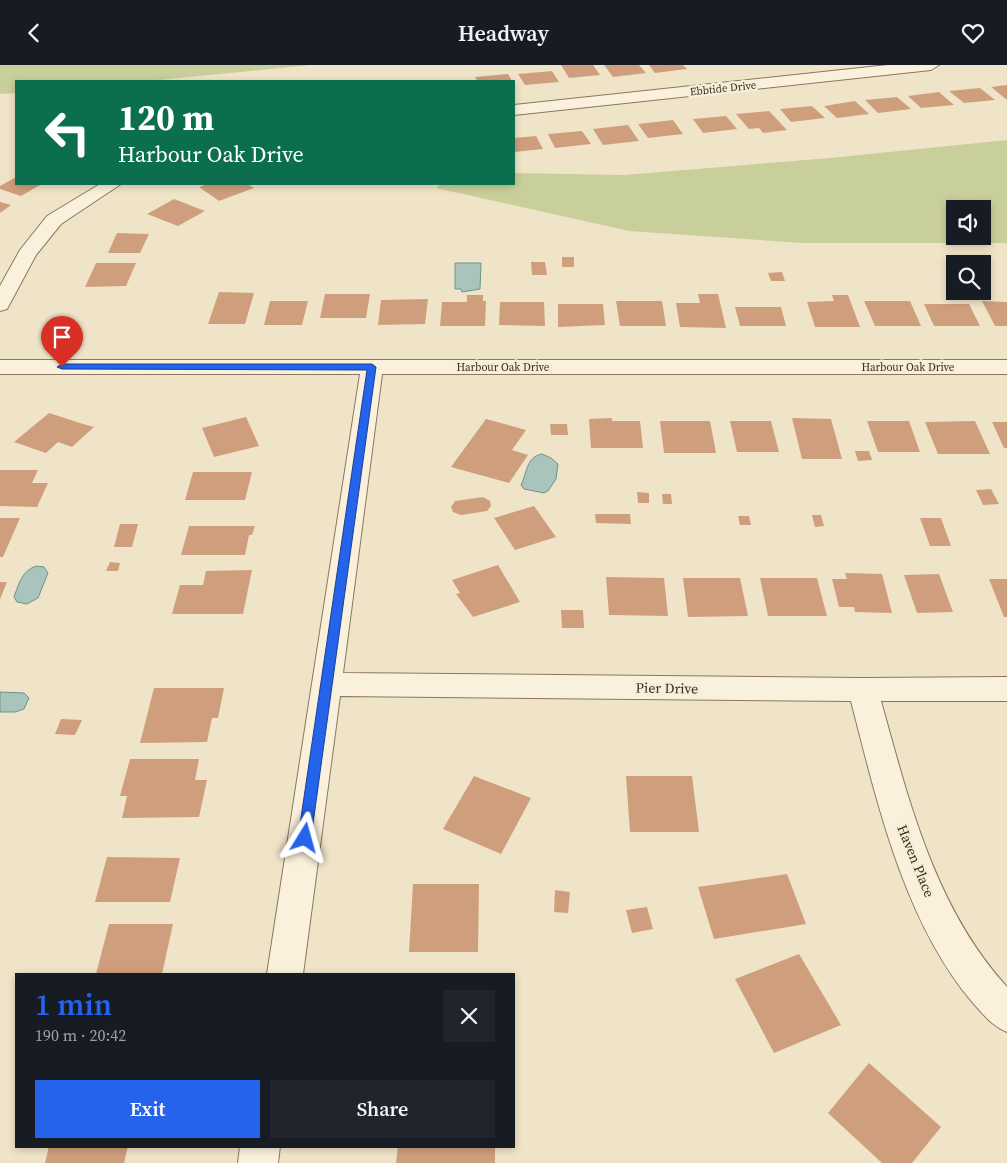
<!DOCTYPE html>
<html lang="en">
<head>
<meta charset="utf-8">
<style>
	:root { --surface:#171b24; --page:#20242c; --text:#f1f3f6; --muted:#9ea1a6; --accent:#2563eb }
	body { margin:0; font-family:"Source Serif 4",serif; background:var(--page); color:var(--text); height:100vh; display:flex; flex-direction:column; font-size:19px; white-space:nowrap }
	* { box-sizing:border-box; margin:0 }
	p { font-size:16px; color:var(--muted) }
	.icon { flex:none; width:28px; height:28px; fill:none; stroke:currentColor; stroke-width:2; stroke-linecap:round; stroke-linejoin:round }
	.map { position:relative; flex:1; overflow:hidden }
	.sheet { position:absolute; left:15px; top:908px; width:500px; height:175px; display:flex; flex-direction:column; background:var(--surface); border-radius:0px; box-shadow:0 2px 8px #0003 }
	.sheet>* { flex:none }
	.top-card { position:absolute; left:15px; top:15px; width:500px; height:105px; border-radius:0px; box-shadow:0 2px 8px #0003; background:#0b6e4f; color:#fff; overflow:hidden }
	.controls { position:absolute; left:946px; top:135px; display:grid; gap:10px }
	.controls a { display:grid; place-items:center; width:45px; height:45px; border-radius:0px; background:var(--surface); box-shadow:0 2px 8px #0003; font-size:25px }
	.pin { position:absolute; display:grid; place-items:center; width:42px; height:42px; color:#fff; margin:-51px -21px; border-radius:50% 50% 50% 0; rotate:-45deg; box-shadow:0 0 5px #0007 }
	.pin .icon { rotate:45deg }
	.me { position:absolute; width:55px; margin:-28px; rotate:8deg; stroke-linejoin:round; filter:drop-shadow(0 0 4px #0008) }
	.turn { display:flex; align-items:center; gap:18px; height:105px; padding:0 20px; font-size:22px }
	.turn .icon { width:65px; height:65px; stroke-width:2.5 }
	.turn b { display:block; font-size:35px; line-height:42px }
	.round { display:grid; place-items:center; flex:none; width:52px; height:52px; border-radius:0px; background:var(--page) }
	.head { display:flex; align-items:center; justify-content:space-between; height:85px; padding:0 20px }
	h1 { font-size:30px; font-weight:600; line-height:38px; color:var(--accent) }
	.action { display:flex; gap:10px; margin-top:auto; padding:10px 20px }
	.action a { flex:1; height:58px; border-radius:0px; background:var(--accent); color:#fff; font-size:20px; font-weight:600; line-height:58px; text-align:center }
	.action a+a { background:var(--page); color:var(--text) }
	header { display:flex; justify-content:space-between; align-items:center; height:65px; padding:0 20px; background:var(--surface); font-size:22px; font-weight:600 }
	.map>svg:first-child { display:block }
	.green { fill:#c9cf9b; fill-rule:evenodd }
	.water { fill:#a9c4bc; stroke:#6f938a }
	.building { fill:#cf9f7d }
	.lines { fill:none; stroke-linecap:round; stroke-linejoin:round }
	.minor-casing { stroke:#8d765c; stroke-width:2 }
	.minor { fill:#faf1dc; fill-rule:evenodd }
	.route { fill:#2563eb; stroke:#184099 }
	.labels { text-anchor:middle; stroke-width:5; stroke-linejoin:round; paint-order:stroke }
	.far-street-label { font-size:11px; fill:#3d2e20; stroke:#f7eed8 }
	.street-label { font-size:14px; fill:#3d2e20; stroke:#f7eed8 }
</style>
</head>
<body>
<header><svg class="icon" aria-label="back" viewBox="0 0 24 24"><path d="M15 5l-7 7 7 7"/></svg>Headway<svg class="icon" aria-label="heart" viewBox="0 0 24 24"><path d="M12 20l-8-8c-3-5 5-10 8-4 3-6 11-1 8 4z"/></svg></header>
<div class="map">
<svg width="1007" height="1098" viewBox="0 0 1007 1098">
	<rect width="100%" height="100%" fill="#f0e4c8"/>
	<g class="green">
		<path d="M0,0H312L148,16H16V28L0,29Z"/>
		<path d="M1007,75V178H802L629,166L436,123L441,119H514V108L624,110L830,93ZM955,144H982V171H955Z"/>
	</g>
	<g class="water">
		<path d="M455,198H481L480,224L462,227L461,224H455Z"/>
		<path d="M542,389L551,393L558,399L556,414L548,426L544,428L524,424L521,420C527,408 526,392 542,389Z"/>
		<path d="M36,501L44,502L48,508L38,533L27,539L17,537L14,532C19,518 22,506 36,501Z"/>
		<path d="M0,627L24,628L29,633L24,644L15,647H0Z"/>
	</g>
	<g class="building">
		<path d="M561,0H593L600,10L569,13Z"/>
		<path d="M604,0H639L646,8L613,12Z"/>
		<path d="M649,0H683L687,4L655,8Z"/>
		<path d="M552,6L559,17L525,20L518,9Z"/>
		<path d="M508,9L512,16H477L475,12Z"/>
		<path d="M1007,20V35L991,22Z"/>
		<path d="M980,23L995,35L964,38L949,26Z"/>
		<path d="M939,27L954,40L921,43L908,31Z"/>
		<path d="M897,32L911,44L878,48L865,35Z"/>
		<path d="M855,36L869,49L837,53L824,41Z"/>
		<path d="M812,41L825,53L791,57L780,44Z"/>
		<path d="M769,46L787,65L763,68L759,63L749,64L736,49Z"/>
		<path d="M726,51L737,64L703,68L693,54Z"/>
		<path d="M673,55L683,69L648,73L638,59Z"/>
		<path d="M628,60L639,76L603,80L593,64Z"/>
		<path d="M582,66L591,79L555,83L548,69Z"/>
		<path d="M536,71L543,84L514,87V73Z"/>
		<path d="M16,112V119H42L21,131L0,124V121Z"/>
		<path d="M208,119H247L254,123L219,136L199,122Z"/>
		<path d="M174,134L205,146L178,161L147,149Z"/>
		<path d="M0,137L11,140L0,148Z"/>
		<path d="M117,168L149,169L140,188H108Z"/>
		<rect x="562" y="192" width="12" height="10"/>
		<path d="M531,197H545L547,210H532Z"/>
		<path d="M96,198H136L126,221L85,222Z"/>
		<path d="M782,207L785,216H771L768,208Z"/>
		<path d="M219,227L254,228L245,259H208Z"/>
		<path d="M325,229H370L366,253H320Z"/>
		<path d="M698,229H718L726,263L680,262L676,238H700Z"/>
		<path d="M467,230H483V236H486L485,261H440L442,237H467Z"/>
		<path d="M832,230H848L860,262H815L807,237L834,236Z"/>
		<path d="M428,234L425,259L378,260L381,235Z"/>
		<path d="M270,236H308L302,260H264Z"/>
		<path d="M616,236H662L666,261H620Z"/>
		<path d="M864,236H910L921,261H875Z"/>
		<path d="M982,236L1007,237V261H995Z"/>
		<path d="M500,237H544L545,261L499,260Z"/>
		<path d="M558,239H603L605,260L558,262Z"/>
		<path d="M924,239H969L980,261H934Z"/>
		<path d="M735,242H781L786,261H740Z"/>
		<path d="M49,348L83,359L94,362L72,382L58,377L46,388L14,377Z"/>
		<path d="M246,352L259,381L214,392L202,363Z"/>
		<path d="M612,353V356H640L643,383H591L589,354Z"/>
		<path d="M792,353L831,354L842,394H802Z"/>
		<path d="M486,354L526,365L512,385L528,390L509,418L451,402Z"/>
		<path d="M660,356H710L716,388H664Z"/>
		<path d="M730,356H771L779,387H737Z"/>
		<path d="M867,356H909L920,387H878Z"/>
		<path d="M975,356L990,389H938L925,357Z"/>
		<path d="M992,357H1007V383H1004Z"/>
		<path d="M550,359H567L568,370H551Z"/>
		<path d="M855,386H869L872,395L858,396Z"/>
		<path d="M0,405H38L32,418H48L37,442L0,441Z"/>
		<path d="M193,407H252L245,435H185Z"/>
		<path d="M991,424L999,439L983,440L976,425Z"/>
		<path d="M637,427L649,428V438H638Z"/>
		<path d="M662,429H671L672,439H663Z"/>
		<path d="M483,432L490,436L491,441L487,446L461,450L453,447L451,442L455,436Z"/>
		<path d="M534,441L556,472L515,485L494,453Z"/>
		<path d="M595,449H630L631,459L596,458Z"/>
		<path d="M812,450H821L824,461L815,462Z"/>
		<path d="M738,451H749L751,460H740Z"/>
		<path d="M0,453H20L3,492H0Z"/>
		<path d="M920,453H941L951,481H930Z"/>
		<path d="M120,459H138L132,482H114Z"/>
		<path d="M189,461H255L252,470H249L245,490H181Z"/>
		<path d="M110,497L120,498L118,506H106Z"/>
		<path d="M498,500L520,537L473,552L456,529L460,528L452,515Z"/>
		<path d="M252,505L243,549H172L180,520H203L206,506Z"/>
		<path d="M845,508L882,509L892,548L855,547L854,542H839L832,514H847Z"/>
		<path d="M939,509L953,547L917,548L904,510Z"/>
		<path d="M606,512L664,513L668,551L609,550Z"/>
		<path d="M683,513H740L748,551L688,552Z"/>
		<path d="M760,513H817L827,551H768Z"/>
		<path d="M989,514H1007V552H1004Z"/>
		<path d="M0,517H7L0,534Z"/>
		<path d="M561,545H583L584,563H562Z"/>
		<path d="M154,623H224L218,653H212L207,677L140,678Z"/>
		<path d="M61,654L82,655L75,670L55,669Z"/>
		<path d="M130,694H199L195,715H207L199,752L122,753L127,731H120Z"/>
		<path d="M474,711L531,733L501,789L443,764Z"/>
		<path d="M626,711H692L699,767H630Z"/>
		<path d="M107,792L180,793L170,837H95Z"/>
		<path d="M787,809L806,859L714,874L698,822Z"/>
		<path d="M413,819H479L478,887H409Z"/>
		<path d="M555,825L570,827L568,848L554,847Z"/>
		<path d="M647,842L653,864L632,868L626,845Z"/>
		<path d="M109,859H173L162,909H96Z"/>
		<path d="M799,889L841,960L774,988L735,914Z"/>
		<path d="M869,998L941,1062L912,1098H882L828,1048Z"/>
		<path d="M49,1081H128L124,1098H45Z"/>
		<path d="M398,1081H495V1098H396Z"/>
	</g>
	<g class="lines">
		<defs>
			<g id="minor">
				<path d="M888,0H939L931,5L514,50V40Z"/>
				<path d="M100,119H121L61,159L36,190L7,244L0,246V221L20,185L47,151Z"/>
				<path d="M0,295H1007V309H382L343,608L863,613L1007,612V636H881C909,737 935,843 1007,922V967C992,961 984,950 973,938C904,857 877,737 851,636L340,631L303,909H267L360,309H0Z"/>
				<path d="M240,1081H280L278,1098H238Z"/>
			</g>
		</defs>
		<use href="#minor" class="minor-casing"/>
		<use href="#minor" class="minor"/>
	</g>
	<path class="route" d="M372,299L376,302L311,773L309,778H300L298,773L367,305L62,304L57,302L62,299Z"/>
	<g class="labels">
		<g class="far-street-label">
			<text transform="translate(723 23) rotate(-6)" y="4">Ebbtide Drive</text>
			<text x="503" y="306">Harbour Oak Drive</text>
			<text x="908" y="306">Harbour Oak Drive</text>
		</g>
		<g class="street-label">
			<text transform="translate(667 623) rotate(1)" y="5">Pier Drive</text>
			<text transform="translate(916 796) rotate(68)" y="5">Haven Place</text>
		</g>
	</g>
</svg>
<div class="controls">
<a><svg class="icon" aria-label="sound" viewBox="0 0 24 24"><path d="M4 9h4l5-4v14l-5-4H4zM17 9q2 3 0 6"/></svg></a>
<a><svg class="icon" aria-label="search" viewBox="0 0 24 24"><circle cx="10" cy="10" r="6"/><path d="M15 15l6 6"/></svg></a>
</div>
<div class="pin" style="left:62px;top:302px;background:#d93025"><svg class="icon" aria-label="arrive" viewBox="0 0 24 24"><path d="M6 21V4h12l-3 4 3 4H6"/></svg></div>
<svg class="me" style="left:305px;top:773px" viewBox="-20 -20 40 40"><path d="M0-17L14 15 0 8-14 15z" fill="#2563eb" stroke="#fff" stroke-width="4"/></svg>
<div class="top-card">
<div class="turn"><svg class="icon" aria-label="left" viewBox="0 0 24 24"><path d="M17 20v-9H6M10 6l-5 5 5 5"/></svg><div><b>120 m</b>Harbour Oak Drive</div></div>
</div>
<section class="sheet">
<div class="head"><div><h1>1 min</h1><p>190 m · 20:42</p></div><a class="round"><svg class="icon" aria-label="close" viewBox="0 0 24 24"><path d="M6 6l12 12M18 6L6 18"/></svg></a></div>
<div class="action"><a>Exit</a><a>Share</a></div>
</section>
</div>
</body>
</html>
